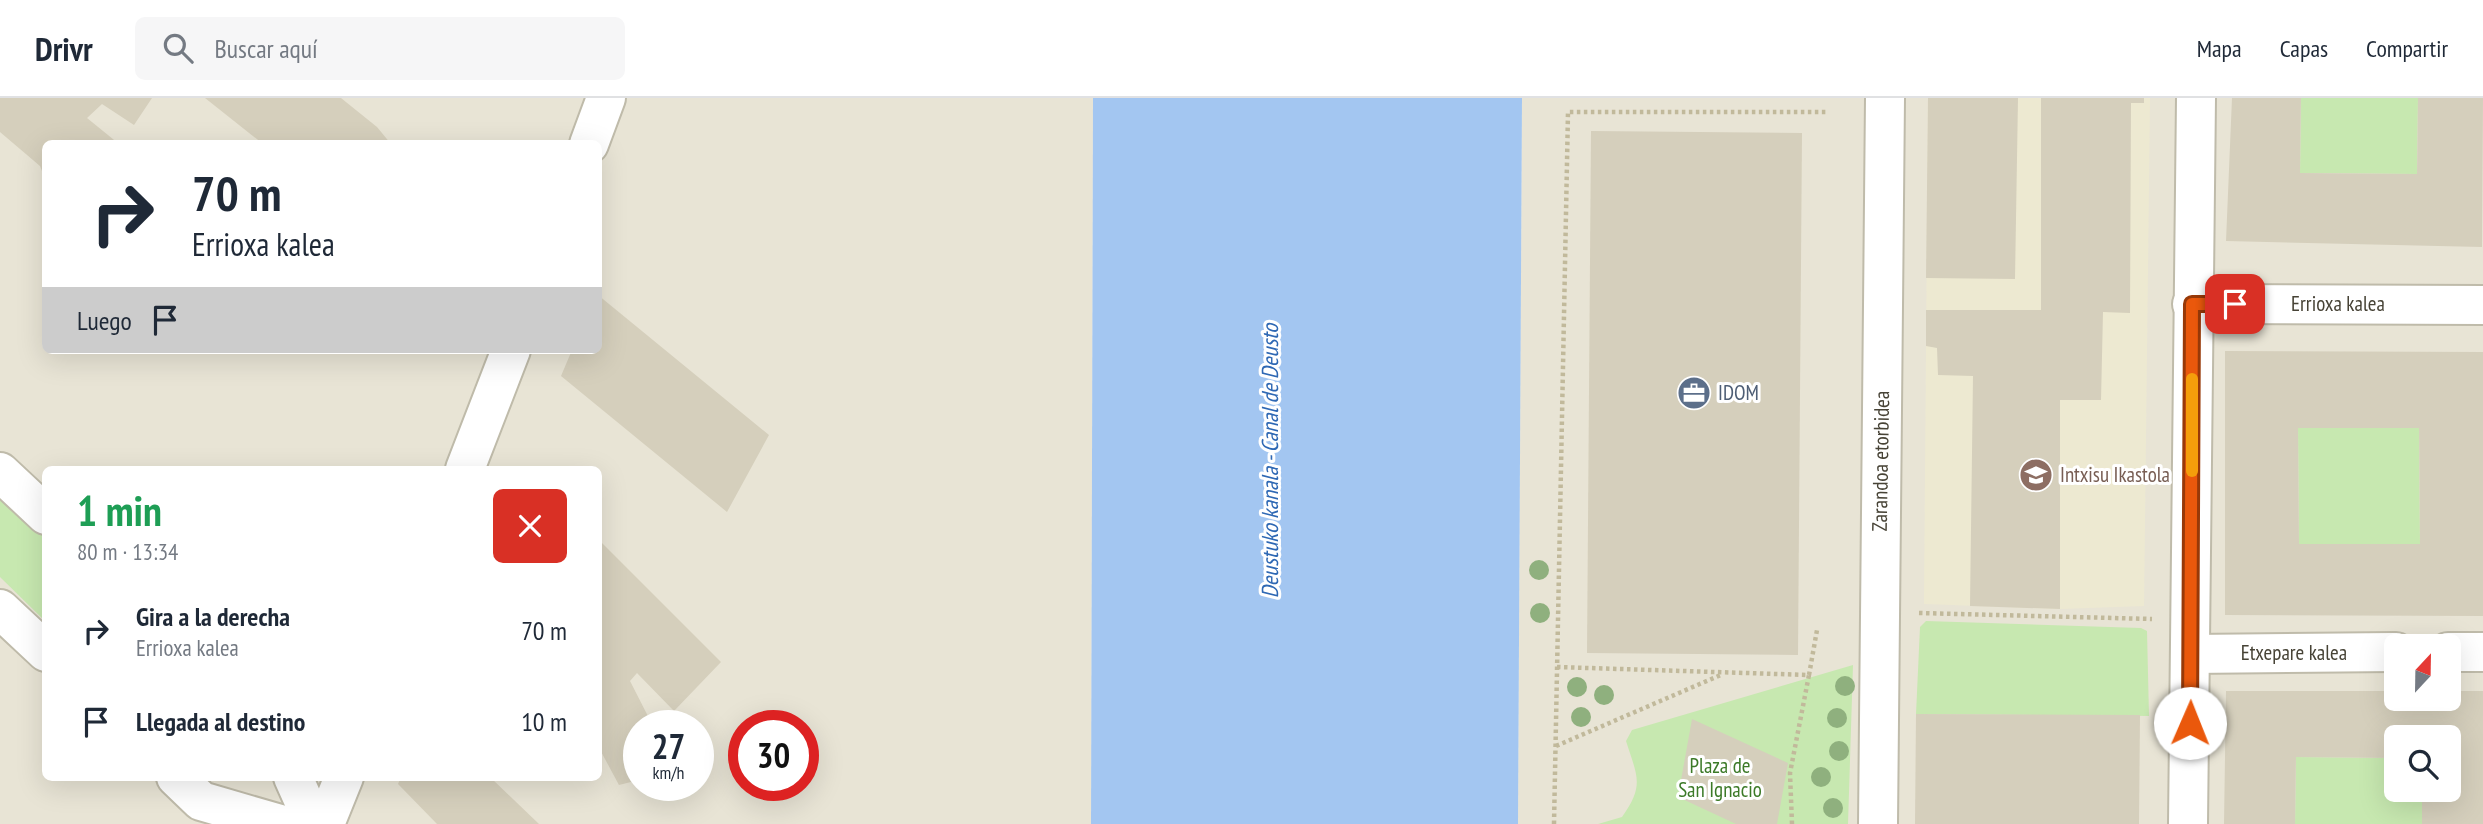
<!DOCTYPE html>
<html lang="es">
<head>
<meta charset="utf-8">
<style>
	:root { --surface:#fff; --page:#f6f6f7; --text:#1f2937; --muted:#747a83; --line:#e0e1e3 }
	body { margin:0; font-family:"PT Sans Narrow",sans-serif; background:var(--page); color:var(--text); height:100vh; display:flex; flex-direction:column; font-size:26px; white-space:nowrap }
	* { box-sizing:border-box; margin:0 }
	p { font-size:23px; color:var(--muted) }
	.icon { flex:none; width:38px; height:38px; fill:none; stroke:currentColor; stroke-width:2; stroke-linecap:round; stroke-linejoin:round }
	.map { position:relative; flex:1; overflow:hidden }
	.side { position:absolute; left:42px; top:368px; width:560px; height:315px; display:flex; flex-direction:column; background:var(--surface); border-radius:10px; box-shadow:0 7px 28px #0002 }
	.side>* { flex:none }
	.guide { position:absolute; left:42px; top:42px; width:560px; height:214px; border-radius:10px; box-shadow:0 7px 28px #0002; background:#fff; color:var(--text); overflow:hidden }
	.needle { width:46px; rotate:22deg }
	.buttons { position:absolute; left:2384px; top:536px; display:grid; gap:14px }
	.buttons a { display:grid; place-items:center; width:77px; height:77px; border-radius:10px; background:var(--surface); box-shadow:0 7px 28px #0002; font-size:35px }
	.speed { position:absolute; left:623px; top:612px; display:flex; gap:14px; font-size:35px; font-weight:700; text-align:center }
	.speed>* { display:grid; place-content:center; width:91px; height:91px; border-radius:50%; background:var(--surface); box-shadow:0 7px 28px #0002; line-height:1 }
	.speed small { font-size:18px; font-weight:400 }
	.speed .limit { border:10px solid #d22; background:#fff; color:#111 }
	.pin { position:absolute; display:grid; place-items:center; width:60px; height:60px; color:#fff; margin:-30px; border-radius:14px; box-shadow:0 4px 10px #0006 }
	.me { position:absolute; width:77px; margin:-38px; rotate:1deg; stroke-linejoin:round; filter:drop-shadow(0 0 5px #0008) }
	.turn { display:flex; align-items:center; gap:24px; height:147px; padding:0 35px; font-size:32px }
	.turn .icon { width:91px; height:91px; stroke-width:2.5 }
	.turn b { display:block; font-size:49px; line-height:60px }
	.then { display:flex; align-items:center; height:66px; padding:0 35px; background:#0003; gap:14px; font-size:26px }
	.round { display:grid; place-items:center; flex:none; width:74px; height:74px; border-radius:10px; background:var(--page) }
	.head { display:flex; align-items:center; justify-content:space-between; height:119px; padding:0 35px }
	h1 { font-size:42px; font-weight:800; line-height:52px; color:#1e9e55 }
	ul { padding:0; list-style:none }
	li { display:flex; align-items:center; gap:21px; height:91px; padding:0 35px }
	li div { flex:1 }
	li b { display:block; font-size:26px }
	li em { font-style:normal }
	header { display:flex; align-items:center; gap:42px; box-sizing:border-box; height:98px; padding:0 35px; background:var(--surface); border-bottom:2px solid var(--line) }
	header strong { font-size:33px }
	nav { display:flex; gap:38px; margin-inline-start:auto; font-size:24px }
	.search { width:490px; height:63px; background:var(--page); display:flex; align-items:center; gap:18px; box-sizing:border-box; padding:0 24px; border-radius:10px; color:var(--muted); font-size:26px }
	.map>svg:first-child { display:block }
	.residential { fill:#e8e4d5; fill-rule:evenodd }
	.education { fill:#ede9d1 }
	.green { fill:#c7e8b0 }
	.water { fill:#a3c6f1 }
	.building { fill:#d5cfbc; fill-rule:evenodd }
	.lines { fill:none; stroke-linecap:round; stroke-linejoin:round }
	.street-casing { stroke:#bfbbaa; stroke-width:42 }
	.path { stroke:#c1b99b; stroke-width:4.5; stroke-dasharray:3.5 3.5; stroke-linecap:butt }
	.street { stroke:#fff; stroke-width:38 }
	.tree { fill:#8fb07e }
	.route-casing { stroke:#983908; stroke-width:18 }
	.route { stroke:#ea580c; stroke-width:12 }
	.slow { stroke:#f59e0b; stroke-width:12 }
	.labels { text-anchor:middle; stroke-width:6; stroke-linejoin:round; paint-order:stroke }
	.street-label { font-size:21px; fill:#474336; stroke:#fff }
	.service-label { font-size:21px; fill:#4e5e75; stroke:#fff; text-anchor:start }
	.education-label { font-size:21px; fill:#785e54; stroke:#fff; text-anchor:start }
	.park-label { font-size:21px; fill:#3c7a28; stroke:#fff }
	.water-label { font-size:23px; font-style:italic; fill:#2e68b4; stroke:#fff }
</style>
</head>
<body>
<header>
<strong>Drivr</strong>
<div class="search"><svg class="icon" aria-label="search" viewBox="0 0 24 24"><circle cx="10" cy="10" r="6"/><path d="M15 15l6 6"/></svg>Buscar aquí</div>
<nav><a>Mapa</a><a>Capas</a><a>Compartir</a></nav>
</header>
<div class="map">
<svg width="2483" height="726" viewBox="0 0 2483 726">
	<rect width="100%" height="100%" fill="#f4f2e7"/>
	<g class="residential">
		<path d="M0,0H1093L1091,726H0ZM46,46H598V252H46ZM46,371H598V679H46ZM639,628H698V688H639ZM744,628H803V688H744Z"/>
		<path d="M1522,0H2483V726H1518ZM2396,548H2448V600H2396ZM2396,639H2448V691H2396Z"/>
	</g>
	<path class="education" d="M1928,0H2150L2144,508L2060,511L1924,506Z"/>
	<g class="green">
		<path d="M2301,0H2418L2417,76L2300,75Z"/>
		<path d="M2298,330H2419L2420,446H2299Z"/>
		<path d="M0,397L45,440V523L0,479Z"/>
		<path d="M1926,523L2141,530L2147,533L2149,618L1916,616L1920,529Z"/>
		<path d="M1853,567L1848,726H1598L1622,719C1645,687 1637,678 1626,643L1632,632Z"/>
		<path d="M2296,659L2396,660V691H2422V726H2295Z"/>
	</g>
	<path class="water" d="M1093,0H1522L1518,726H1091Z"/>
	<g class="building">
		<path d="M0,0H152L134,27L102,6L87,20L119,46H46L45,81L40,68L0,34Z"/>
		<path d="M205,0H341L377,29L391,46H263Z"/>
		<path d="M1928,0H2018L2015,181L1926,180Z"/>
		<path d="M2041,0H2144V5H2131L2130,215L2103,214L2101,302H2060V511L1970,508L1973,278L1938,277L1937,250L1926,248V212H2041Z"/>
		<path d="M2232,0H2301L2300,75L2417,76L2418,0H2483L2482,149L2226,143Z"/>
		<path d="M1591,33L1802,35L1798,557L1587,555Z"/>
		<path d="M598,197L769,337L727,414L561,278L572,252H598Z"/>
		<path d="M2225,253L2483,254V518L2225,517ZM2298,330H2419L2420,446H2299Z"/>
		<path d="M598,441L721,564L674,613L637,575L630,583L653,628H639V682L619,687L598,648Z"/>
		<path d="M2226,593H2396V600H2448V593H2483V726H2422V691H2448V639H2396V660L2296,659L2295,726H2224Z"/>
		<path d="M1916,616L2140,617L2139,726H1915Z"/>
		<path d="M1692,621L1788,665L1777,726H1736L1678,699Z"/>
		<path d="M401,679H490L539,726H437L398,686Z"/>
	</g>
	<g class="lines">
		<defs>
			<g id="street">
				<path d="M589,46L606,0"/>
				<path d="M2192,206L2483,207"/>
				<path d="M465,371L511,252"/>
				<path d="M0,374L46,417"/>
				<path d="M0,511L46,554"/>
				<path d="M2448,554H2483"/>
				<path d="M2191,556L2396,554"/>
				<path d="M176,679L201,703L280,726"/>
				<path d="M293,679L314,726"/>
				<path d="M325,726L344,679"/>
				<path d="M1878,726L1885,0"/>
				<path d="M2188,726L2196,0"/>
			</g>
		</defs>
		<use href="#street" class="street-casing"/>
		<g class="path">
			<path d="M1919,515L2152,521"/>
			<path d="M1557,569L1809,577L1817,532"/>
			<path d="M1556,648L1723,576"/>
			<path d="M1554,726L1568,14H1827"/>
			<path d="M1792,726L1790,675L1809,577"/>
		</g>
		<use href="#street" class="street"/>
	</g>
	<g class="tree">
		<circle cx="1539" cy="472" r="10"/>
		<circle cx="1540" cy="515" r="10"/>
		<circle cx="1845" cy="588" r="10"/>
		<circle cx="1577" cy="589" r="10"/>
		<circle cx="1604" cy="597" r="10"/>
		<circle cx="1581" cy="619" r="10"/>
		<circle cx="1837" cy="620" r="10"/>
		<circle cx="1839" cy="653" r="10"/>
		<circle cx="1821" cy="679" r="10"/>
		<circle cx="1833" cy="710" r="10"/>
	</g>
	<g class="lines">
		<defs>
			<path id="route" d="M2190,625L2192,206H2235"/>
		</defs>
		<use href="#route" class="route-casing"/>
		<use href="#route" class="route"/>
		<path class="slow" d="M2192,373V281"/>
	</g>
	<defs>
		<symbol id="office-disc" viewBox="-11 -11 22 22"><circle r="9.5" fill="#5c6f8a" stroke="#fff"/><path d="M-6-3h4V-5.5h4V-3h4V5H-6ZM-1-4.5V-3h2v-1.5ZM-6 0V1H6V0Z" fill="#fff"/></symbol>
		<symbol id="school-disc" viewBox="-11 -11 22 22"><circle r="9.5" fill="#8d6e63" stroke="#fff"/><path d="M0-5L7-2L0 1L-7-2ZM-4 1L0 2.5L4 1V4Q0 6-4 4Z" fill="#fff"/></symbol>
	</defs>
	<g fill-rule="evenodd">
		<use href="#office-disc" x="1675" y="276" width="38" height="38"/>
		<use href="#school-disc" x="2017" y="358" width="38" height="38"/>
	</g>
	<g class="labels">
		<g class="street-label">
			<text x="2338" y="213">Errioxa kalea</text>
			<text transform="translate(1881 363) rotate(-89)" y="7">Zarandoa etorbidea</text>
			<text x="2294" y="562">Etxepare kalea</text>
		</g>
		<g class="service-label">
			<text x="1718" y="302">IDOM</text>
		</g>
		<g class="education-label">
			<text x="2060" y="384">Intxisu Ikastola</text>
		</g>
		<g class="park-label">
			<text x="1720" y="675">Plaza de<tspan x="1720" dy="24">San Ignacio</tspan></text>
		</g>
		<g class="water-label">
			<text transform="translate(1270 363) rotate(-90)" y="8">Deustuko kanala - Canal de Deusto</text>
		</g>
	</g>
</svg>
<div class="buttons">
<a><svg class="needle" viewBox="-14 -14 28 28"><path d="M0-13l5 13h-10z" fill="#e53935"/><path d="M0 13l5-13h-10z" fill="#747a83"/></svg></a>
<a><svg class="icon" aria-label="search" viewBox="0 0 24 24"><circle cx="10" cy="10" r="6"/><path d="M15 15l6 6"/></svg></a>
</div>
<div class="speed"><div>27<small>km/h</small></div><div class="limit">30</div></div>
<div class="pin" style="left:2235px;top:206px;background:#d93025"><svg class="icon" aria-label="arrive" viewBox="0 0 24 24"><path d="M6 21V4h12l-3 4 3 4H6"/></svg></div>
<svg class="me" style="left:2190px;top:625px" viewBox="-20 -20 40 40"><circle r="19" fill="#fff"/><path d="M0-13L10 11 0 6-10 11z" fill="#ea580c"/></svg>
<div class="guide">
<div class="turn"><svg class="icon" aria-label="right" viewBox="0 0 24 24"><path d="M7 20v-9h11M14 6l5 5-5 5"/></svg><div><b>70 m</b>Errioxa kalea</div></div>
<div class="then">Luego<svg class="icon" aria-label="arrive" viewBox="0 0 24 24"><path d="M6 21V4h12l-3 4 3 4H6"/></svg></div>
</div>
<section class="side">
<div class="head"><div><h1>1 min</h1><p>80 m · 13:34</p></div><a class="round" style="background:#d93025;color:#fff"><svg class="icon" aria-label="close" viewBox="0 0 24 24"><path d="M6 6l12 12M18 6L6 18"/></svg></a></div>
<ul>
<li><svg class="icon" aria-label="right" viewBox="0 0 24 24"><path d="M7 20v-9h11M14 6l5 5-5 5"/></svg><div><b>Gira a la derecha</b><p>Errioxa kalea</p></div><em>70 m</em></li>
<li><svg class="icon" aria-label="arrive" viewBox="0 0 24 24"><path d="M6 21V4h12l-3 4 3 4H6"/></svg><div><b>Llegada al destino</b></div><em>10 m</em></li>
</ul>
</section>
</div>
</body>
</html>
